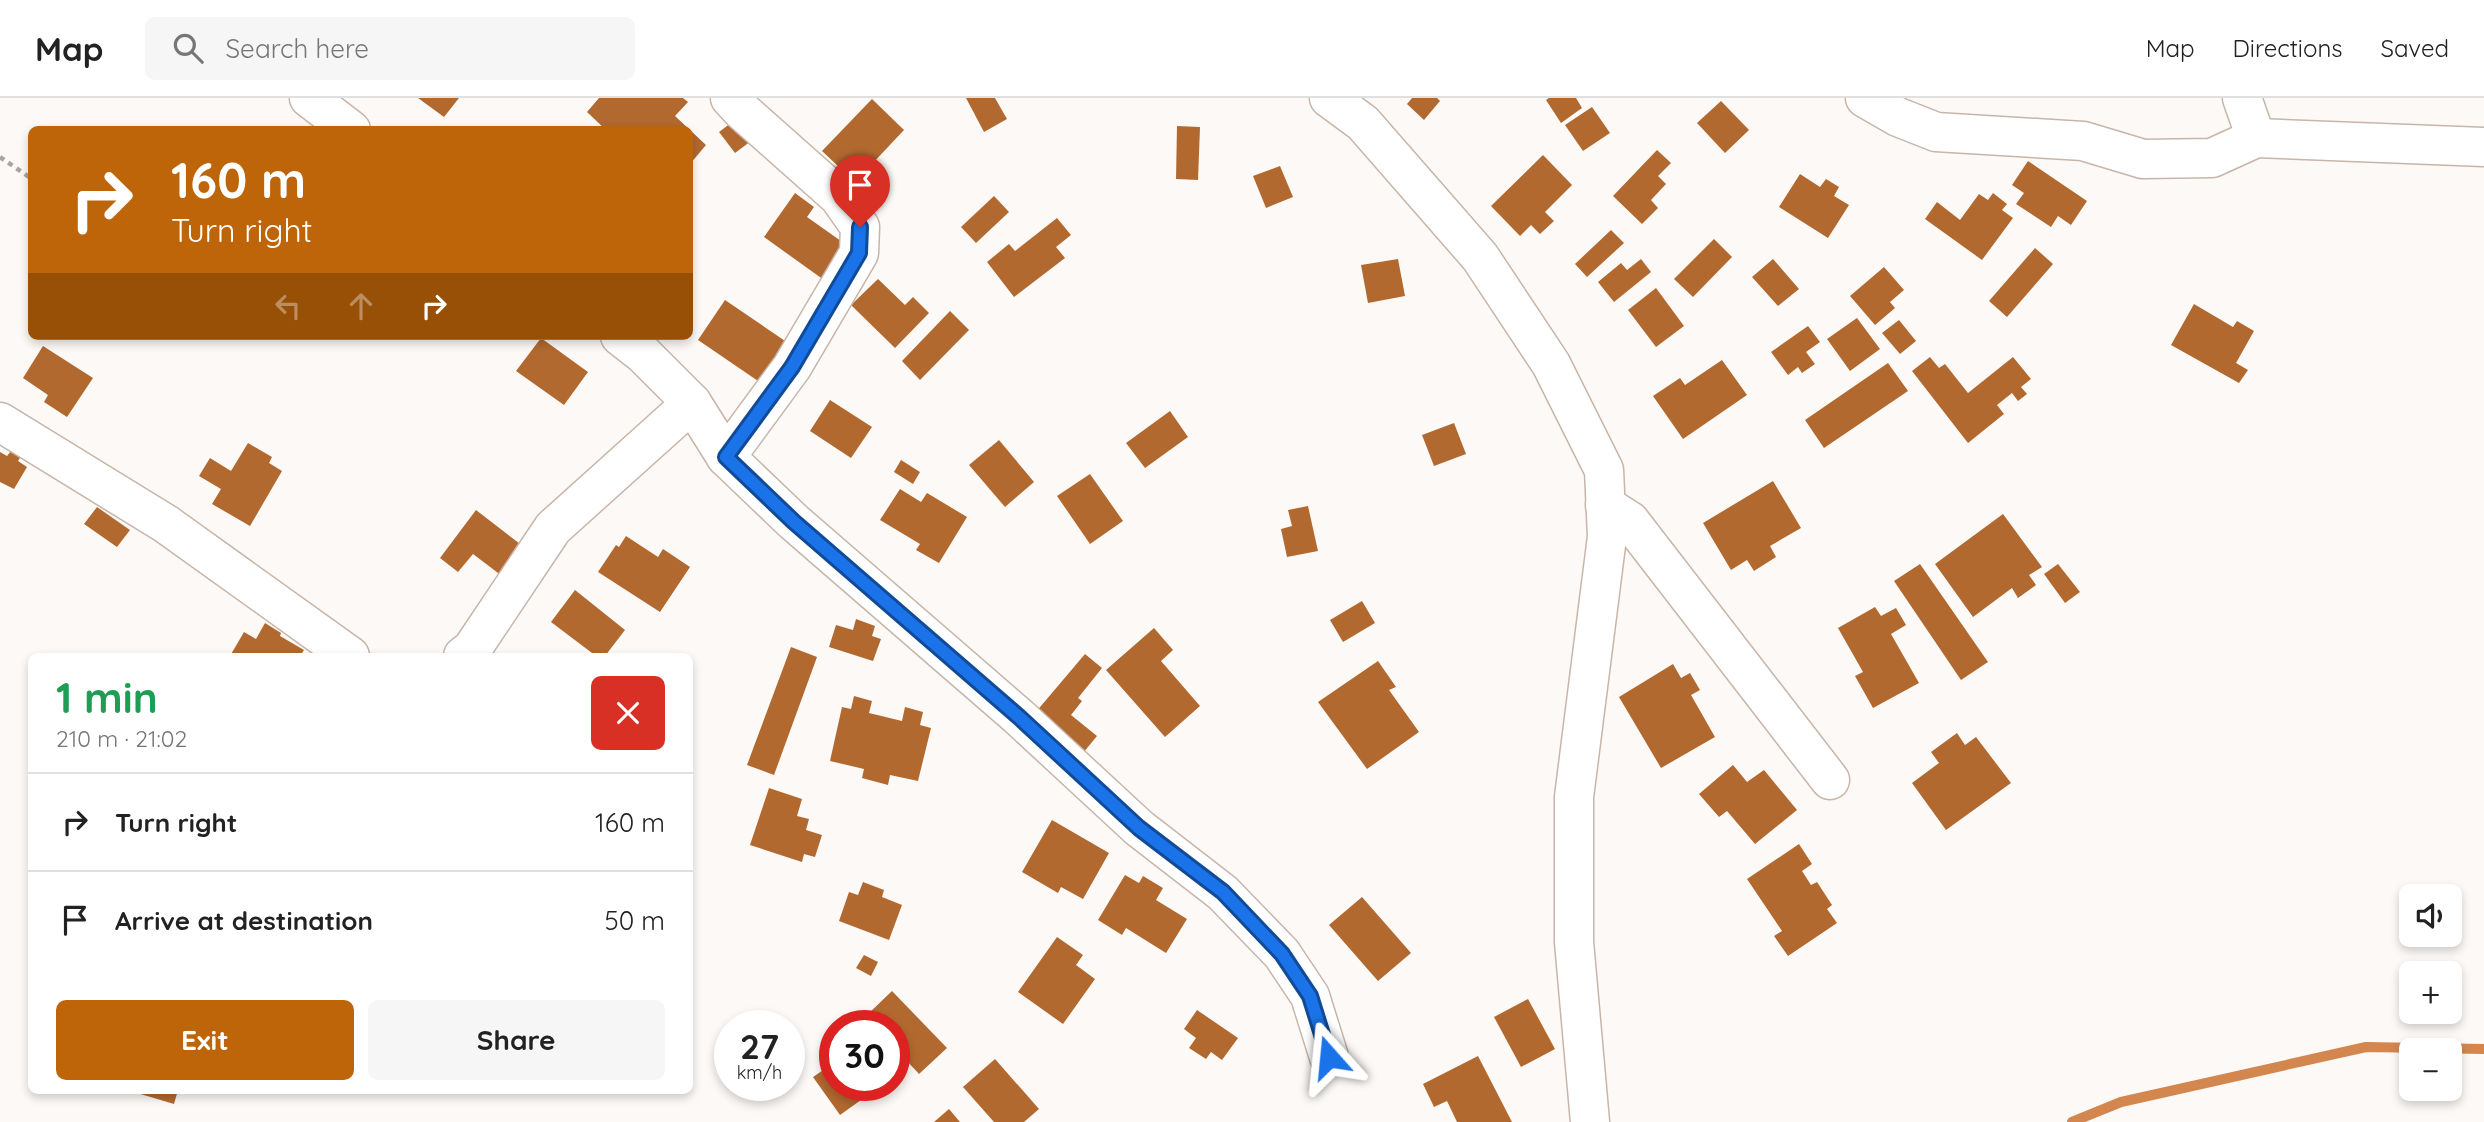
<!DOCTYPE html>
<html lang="en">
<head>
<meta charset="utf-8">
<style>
	:root { --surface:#fff; --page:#f6f6f6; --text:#222; --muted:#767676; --line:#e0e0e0; --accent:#bf6509 }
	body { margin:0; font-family:Quicksand,sans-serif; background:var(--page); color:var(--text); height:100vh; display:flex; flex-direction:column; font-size:26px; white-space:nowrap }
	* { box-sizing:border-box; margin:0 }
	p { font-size:23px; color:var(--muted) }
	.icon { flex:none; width:38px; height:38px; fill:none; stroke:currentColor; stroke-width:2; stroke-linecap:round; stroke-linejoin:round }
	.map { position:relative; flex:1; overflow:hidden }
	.drawer { position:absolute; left:28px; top:555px; width:665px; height:441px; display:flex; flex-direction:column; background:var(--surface); border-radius:10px; box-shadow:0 4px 10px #0003 }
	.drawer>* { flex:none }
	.banner { position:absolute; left:28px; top:28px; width:665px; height:214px; border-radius:10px; box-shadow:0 4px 10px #0003; background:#bf6509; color:#fff; overflow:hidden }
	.fabs { position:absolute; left:2399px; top:786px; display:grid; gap:14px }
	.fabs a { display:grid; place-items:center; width:63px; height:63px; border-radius:10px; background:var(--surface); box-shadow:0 4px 10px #0003; font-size:35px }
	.speed { position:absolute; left:714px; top:912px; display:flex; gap:14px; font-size:35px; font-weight:700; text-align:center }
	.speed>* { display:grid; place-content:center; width:91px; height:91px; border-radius:50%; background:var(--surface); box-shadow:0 4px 10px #0003; line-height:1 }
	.speed small { font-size:18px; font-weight:400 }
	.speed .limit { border:10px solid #d22; background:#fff; color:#111 }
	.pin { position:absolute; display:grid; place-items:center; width:60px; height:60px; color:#fff; margin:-72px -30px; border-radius:50% 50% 50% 0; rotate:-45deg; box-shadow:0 0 7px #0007 }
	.pin .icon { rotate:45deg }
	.me { position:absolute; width:77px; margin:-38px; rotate:342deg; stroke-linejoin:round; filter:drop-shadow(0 0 5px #0008) }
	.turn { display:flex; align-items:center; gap:24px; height:147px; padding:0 28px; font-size:32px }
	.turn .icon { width:91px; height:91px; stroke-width:2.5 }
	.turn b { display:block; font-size:49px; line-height:60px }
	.lanes { display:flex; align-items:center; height:66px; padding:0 28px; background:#0003; justify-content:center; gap:35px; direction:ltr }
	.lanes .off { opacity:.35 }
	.round { display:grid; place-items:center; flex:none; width:74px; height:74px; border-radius:10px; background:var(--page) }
	.headline { display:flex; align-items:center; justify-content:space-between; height:119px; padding:0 28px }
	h1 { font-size:42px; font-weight:700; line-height:52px; color:#1e9e55 }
	.button { display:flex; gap:14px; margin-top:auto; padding:14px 28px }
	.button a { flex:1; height:80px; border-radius:10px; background:var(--accent); color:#fff; font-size:28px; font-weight:700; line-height:80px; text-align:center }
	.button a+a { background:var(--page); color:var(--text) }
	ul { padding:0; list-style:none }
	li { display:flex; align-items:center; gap:21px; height:98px; padding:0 28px; border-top:2px solid var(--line) }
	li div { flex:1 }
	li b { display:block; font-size:26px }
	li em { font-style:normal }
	header { display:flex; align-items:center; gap:42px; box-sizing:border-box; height:98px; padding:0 35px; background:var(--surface); border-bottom:2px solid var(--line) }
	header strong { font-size:33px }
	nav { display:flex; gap:38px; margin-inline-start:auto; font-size:24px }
	.search { width:490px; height:63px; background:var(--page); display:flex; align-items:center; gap:18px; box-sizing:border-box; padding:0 24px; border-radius:10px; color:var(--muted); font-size:26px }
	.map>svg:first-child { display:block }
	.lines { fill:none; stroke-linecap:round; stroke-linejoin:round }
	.stream { stroke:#d3874f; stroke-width:10 }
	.building { fill:#b2692f }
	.minor-casing { stroke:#c8b5a9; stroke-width:41 }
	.path { stroke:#aaa5a1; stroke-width:4.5; stroke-dasharray:5 5; stroke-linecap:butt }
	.minor { stroke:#fff; stroke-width:38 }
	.route-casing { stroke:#114b97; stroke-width:18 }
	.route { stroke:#1a73e8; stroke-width:12 }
</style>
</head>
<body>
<header>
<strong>Map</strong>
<div class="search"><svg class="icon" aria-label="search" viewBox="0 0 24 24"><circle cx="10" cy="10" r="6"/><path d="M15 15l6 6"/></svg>Search here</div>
<nav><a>Map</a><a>Directions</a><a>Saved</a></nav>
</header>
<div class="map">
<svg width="2484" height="1024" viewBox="0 0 2484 1024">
	<rect width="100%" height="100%" fill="#fdf9f6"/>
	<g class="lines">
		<path class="stream" d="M2072,1024L2121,1004L2366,949L2484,951"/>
	</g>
	<g class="building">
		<path d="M418,0H459L444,19Z"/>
		<path d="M599,0H683L688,4L675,18L706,47L690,66V32H606L587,14Z"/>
		<path d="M966,0H995L1007,21L984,34Z"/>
		<path d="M1412,0H1437L1440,3L1424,22L1407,6Z"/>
		<path d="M1549,0H1576L1582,10L1561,25L1546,2Z"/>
		<path d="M872,1L904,32L855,84L822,53Z"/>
		<path d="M1721,3L1749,32L1725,55L1697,25Z"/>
		<path d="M1592,9L1610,35L1583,53L1565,27Z"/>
		<path d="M735,22L751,43L735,55L719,34Z"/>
		<path d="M1177,28L1200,29L1198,82L1176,81Z"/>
		<path d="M1657,52L1671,65L1658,78L1666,86L1651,102L1658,110L1642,126L1613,98Z"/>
		<path d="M1543,57L1572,87L1545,114L1554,123L1540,136L1531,127L1520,138L1491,108Z"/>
		<path d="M2028,63L2087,103L2071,127L2058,118L2051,129L2016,106L2024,95L2012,87Z"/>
		<path d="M1280,68L1293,99L1266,110L1253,78Z"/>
		<path d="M1800,76L1820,89L1826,81L1839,89L1834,98L1849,107L1828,140L1779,109Z"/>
		<path d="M795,95L814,109L807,119L848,148L824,182L764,139Z"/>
		<path d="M1993,95L2007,106L2002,112L2013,120L1982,162L1925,121L1937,104L1960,122L1979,96L1988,102Z"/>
		<path d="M994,98L1009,114L976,145L961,129Z"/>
		<path d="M1057,120L1071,137L1056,149L1065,160L1014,199L987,164L1009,146L1015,153Z"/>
		<path d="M1611,132L1624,145L1587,179L1575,166Z"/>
		<path d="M1714,141L1732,159L1693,199L1674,181Z"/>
		<path d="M2035,150L2053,166L2007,219L1989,203Z"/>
		<path d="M1398,161L1405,198L1368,205L1361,167Z"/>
		<path d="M1641,161L1651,174L1614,204L1598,184L1621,165L1627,172Z"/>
		<path d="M1773,161L1799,191L1778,208L1752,179Z"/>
		<path d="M1884,169L1904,192L1890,204L1895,210L1875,227L1850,198Z"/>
		<path d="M878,181L905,207L913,199L929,215L895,250L851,207Z"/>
		<path d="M1656,190L1684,228L1656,249L1628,212Z"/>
		<path d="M725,202L788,245L761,285L698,242Z"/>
		<path d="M2194,206L2233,229L2237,223L2254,233L2236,265L2248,272L2239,285L2171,247Z"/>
		<path d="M950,213L969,232L920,282L902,263Z"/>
		<path d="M1857,220L1880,251L1850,273L1827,241Z"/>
		<path d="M1899,222L1916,243L1900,256L1882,235Z"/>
		<path d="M1808,228L1820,244L1806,254L1815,266L1802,275L1798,269L1788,277L1771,254Z"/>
		<path d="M541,240L588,274L564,307L516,273Z"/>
		<path d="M43,248L93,280L67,319L44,304L48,297L23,280Z"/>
		<path d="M1930,259L1939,270L1945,266L1968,295L2013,259L2031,281L2021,289L2027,296L2018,303L2012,295L1997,307L2004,316L1968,345L1912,273Z"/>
		<path d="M1722,262L1747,297L1683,341L1653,298L1680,280L1685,287Z"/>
		<path d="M1888,265L1908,293L1824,350L1805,322Z"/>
		<path d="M830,302L872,329L851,360L810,333Z"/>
		<path d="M1170,313L1188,339L1145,370L1126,345Z"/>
		<path d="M1454,325L1466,356L1434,368L1422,337Z"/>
		<path d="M999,342L1034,384L1005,409L969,367Z"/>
		<path d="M248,345L272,359L269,365L282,373L250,428L212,406L221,391L199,378L210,360L231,373Z"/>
		<path d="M11,353L21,358L18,363L27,369L14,391L0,384V354L7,358Z"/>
		<path d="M901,362L920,374L913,386L894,374Z"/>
		<path d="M1090,376L1123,423L1090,446L1057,398Z"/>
		<path d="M1773,383L1801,430L1770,448L1776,459L1754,473L1747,462L1731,472L1703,425Z"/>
		<path d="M900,391L921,404L927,395L967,419L939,465L916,452L920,446L880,422Z"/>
		<path d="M1308,408L1318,453L1287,459L1281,431L1292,428L1288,412Z"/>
		<path d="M97,409L130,432L117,449L84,426Z"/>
		<path d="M476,412L524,449L502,478L473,456L458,474L440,460Z"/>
		<path d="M2003,416L2042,469L2029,477L2036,487L2018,500L2012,490L1973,519L1935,466Z"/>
		<path d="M626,438L658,459L663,451L690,469L660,514L598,474L616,447L619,449Z"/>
		<path d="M1920,466L1988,564L1961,582L1894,483Z"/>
		<path d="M2058,466L2080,494L2065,505L2044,476Z"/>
		<path d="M575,492L625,532L605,558H596L551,524Z"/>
		<path d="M1362,503L1375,525L1343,544L1330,522Z"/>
		<path d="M1875,509L1881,518L1896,510L1906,527L1891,536L1919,585L1873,610L1855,578L1863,574L1838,530Z"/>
		<path d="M856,521L875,528L872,538L881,541L873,563L829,549L836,527L853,532Z"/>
		<path d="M265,525L281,535L280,538L304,552L300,558H230L244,534L256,541Z"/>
		<path d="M1154,530L1173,552L1161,563L1200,608L1165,639L1106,572Z"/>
		<path d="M791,549L817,559L774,677L747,667Z"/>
		<path d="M1085,556L1102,570L1078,600L1082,603L1071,617L1097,638L1083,655L1035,615Z"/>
		<path d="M1378,563L1396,589L1389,592L1419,634L1367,671L1318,604Z"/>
		<path d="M1673,566L1681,580L1690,575L1700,592L1691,597L1715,639L1661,670L1619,599Z"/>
		<path d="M854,598L872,603L869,615L902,623L905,609L923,614L920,627L931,630L918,683L890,677L888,687L862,680L864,671L830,663L842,609L851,611Z"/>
		<path d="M1957,635L1965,647L1976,639L2011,685L1946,732L1912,685L1939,665L1931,654Z"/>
		<path d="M1733,667L1747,684L1764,672L1797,712L1755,746L1727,713L1719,719L1699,696Z"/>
		<path d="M769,690L802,701L797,718L809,721L806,732L822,737L815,759L804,756L802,764L750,747Z"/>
		<path d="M1052,722L1109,755L1083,801L1061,789L1058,795L1022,774Z"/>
		<path d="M1799,746L1812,766L1802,773L1811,787L1817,784L1832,807L1827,811L1837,825L1788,858L1774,838L1782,833L1747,781Z"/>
		<path d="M1125,777L1139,785L1143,778L1163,790L1156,802L1187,821L1166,855L1126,830L1122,837L1098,822Z"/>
		<path d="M863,784L884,792L882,799L902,807L889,842L839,823L849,794L858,797Z"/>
		<path d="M1362,799L1411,855L1378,883L1329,827Z"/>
		<path d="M1057,839L1083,857L1076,867L1095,881L1063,926L1018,894Z"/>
		<path d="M864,857L878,864L871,878L856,870Z"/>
		<path d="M892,893L947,950L919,976L894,949V928H874L865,919Z"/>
		<path d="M1528,901L1555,951L1521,969L1494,919Z"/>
		<path d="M1197,912L1238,940L1222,962L1211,954L1206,961L1189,950L1196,940L1184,931Z"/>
		<path d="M1478,958L1512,1024H1457L1447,1003L1434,1009L1423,986Z"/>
		<path d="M995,961L1039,1011L1024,1024H994L963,989Z"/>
		<path d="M835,964V987H882L840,1017L813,979Z"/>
		<path d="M127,992H178L174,1006Z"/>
		<path d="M949,1011L960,1024H934Z"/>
	</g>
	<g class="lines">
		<defs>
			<g id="minor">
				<path d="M309,0L351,32"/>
				<path d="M1329,0L1363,25L1480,159L1551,266L1604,372L1607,439L1574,699V844L1590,1024"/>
				<path d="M1865,0L1898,19L1936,34L2083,43L2143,61L2212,60L2256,40L2484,49"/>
				<path d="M2242,0L2256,40"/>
				<path d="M620,238L643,256L692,305L726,359L794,424L1019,619L1139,730L1223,795L1282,856L1310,898L1329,959"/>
				<path d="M0,324L166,426L350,558"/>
				<path d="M726,359L792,269L859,155L860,129L839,99L741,12L730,0"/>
				<path d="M1605,407L1630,423L1830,682"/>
				<path d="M463,558L472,551L553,430L692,305"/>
			</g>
		</defs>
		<use href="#minor" class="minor-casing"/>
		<path class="path" d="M0,59L32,81"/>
		<use href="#minor" class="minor"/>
	</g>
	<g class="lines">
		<defs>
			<path id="route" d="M860,129L859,155L792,269L726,359L794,424L1019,619L1139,730L1223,794L1282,856L1310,898L1329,959"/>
		</defs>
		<use href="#route" class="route-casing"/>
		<use href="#route" class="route"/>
	</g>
</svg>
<div class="fabs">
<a><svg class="icon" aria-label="sound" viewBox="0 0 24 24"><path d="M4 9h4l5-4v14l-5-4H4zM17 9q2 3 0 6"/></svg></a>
<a>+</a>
<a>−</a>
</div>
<div class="speed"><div>27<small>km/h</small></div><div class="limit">30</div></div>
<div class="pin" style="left:860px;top:129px;background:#d93025"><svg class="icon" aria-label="arrive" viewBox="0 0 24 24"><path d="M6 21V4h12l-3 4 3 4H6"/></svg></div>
<svg class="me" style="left:1329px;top:959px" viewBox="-20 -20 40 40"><path d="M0-17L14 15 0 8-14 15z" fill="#1a73e8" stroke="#fff" stroke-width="4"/></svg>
<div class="banner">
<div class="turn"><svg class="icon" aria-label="right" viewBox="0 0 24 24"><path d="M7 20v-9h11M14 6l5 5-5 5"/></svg><div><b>160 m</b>Turn right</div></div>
<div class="lanes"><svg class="icon off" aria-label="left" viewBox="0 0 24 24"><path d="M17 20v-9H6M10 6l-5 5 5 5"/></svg><svg class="icon off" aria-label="ahead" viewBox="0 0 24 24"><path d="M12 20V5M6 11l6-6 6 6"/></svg><svg class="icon" aria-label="right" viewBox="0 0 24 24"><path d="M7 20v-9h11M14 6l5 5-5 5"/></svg></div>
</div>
<section class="drawer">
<div class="headline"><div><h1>1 min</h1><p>210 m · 21:02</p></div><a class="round" style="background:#d93025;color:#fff"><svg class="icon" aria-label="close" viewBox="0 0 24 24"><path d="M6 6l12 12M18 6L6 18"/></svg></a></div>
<ul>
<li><svg class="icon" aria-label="right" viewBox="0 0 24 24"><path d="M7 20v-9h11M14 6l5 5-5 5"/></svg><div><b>Turn right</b></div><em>160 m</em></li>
<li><svg class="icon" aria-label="arrive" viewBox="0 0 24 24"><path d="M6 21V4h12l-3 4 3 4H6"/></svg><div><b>Arrive at destination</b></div><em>50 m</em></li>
</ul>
<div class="button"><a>Exit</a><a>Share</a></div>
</section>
</div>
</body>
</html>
